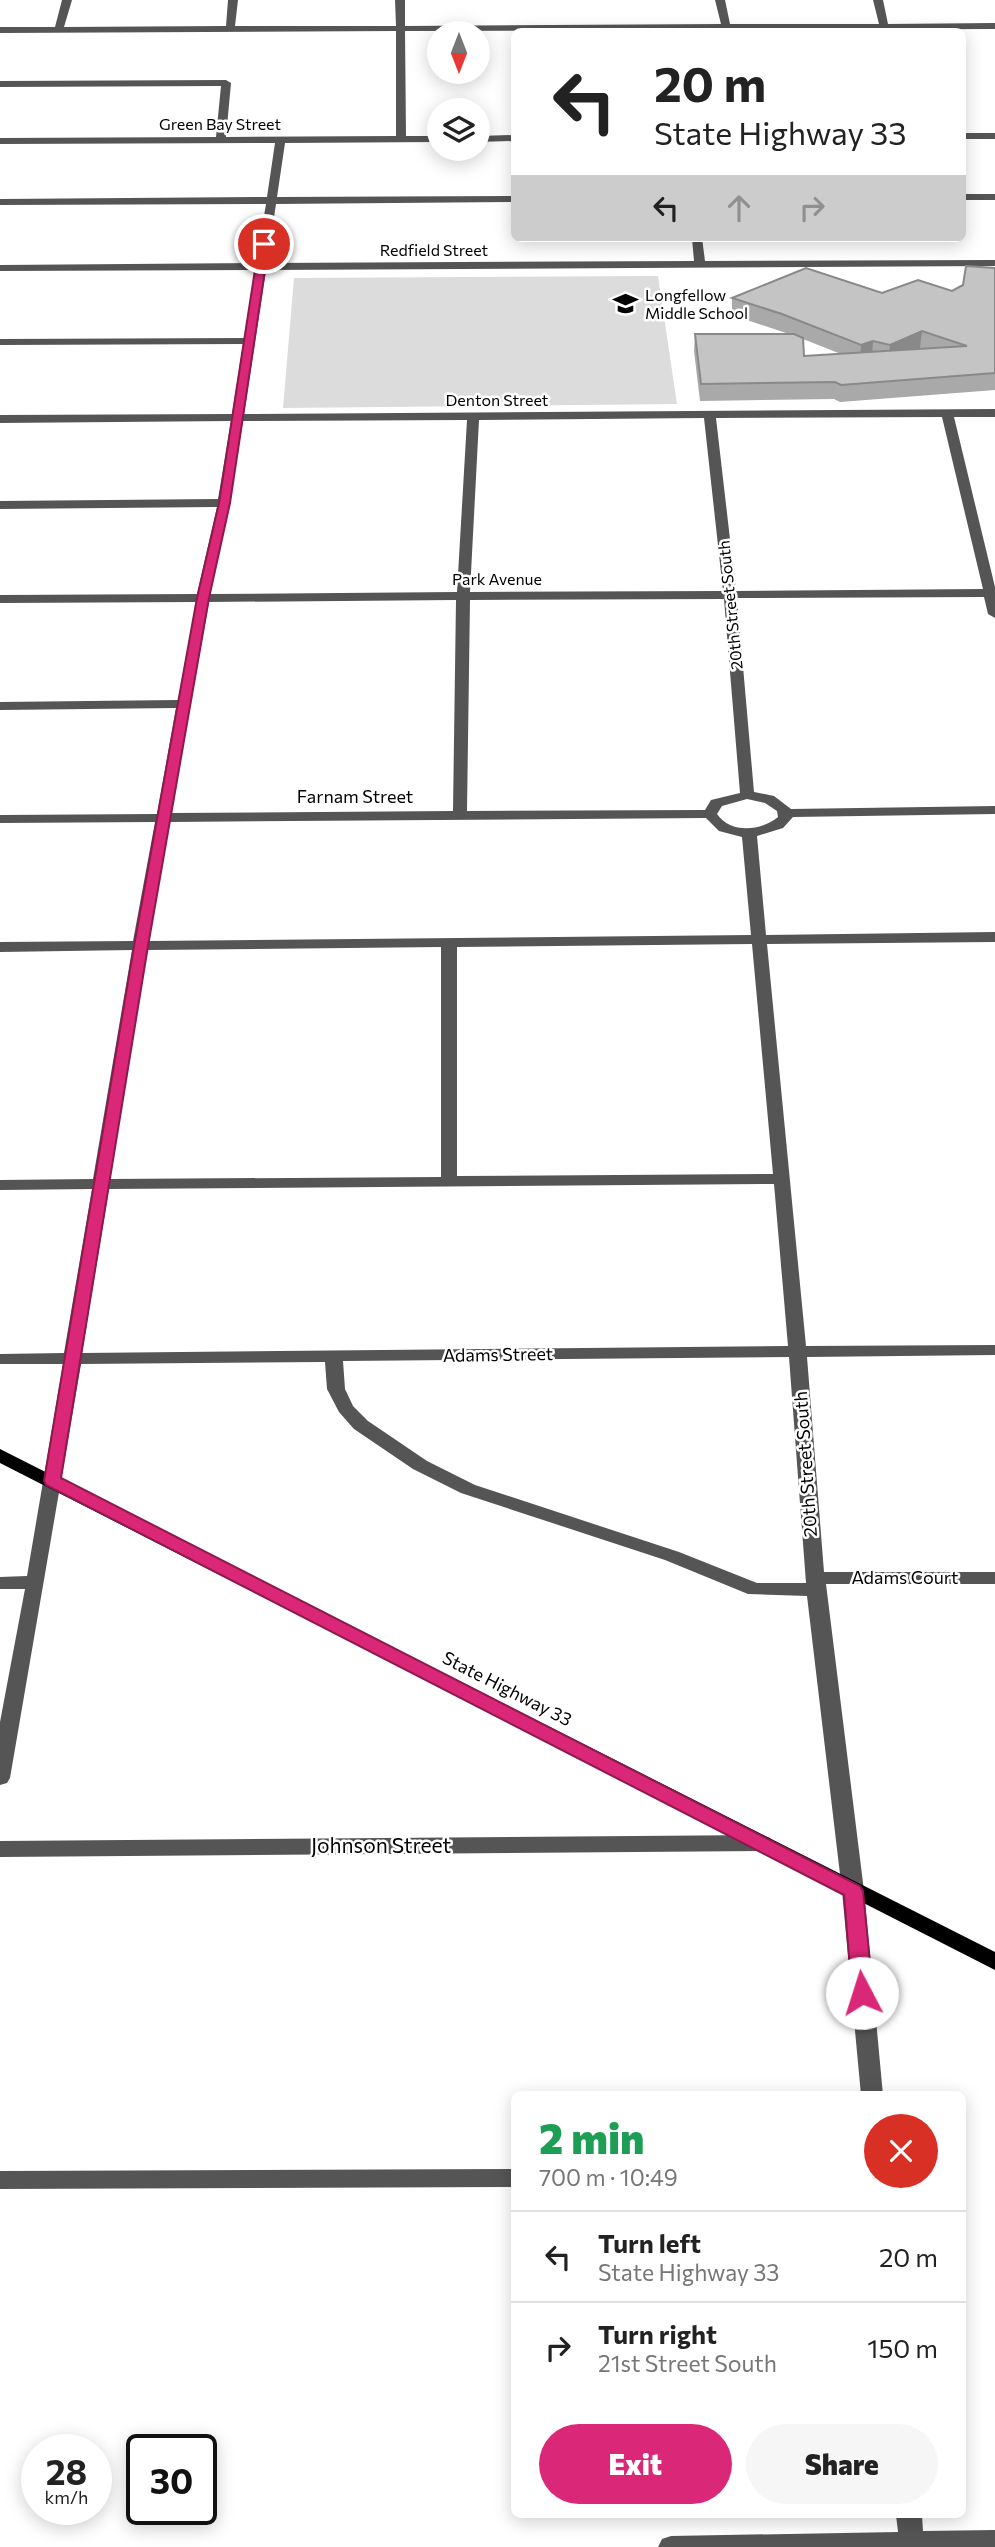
<!DOCTYPE html>
<html lang="en">
<head>
<meta charset="utf-8">
<style>
	:root { --surface:#fff; --page:#f6f6f6; --text:#222; --muted:#767676; --line:#e0e0e0; --accent:#db2777 }
	body { margin:0; font-family:Commissioner,sans-serif; background:var(--page); color:var(--text); height:100vh; display:flex; flex-direction:column; font-size:26px; white-space:nowrap }
	* { box-sizing:border-box; margin:0 }
	p { font-size:23px; color:var(--muted) }
	.icon { flex:none; width:38px; height:38px; fill:none; stroke:currentColor; stroke-width:2; stroke-linecap:round; stroke-linejoin:round }
	.map { position:relative; flex:1; overflow:hidden }
	.drawer { position:absolute; left:511px; top:2091px; width:455px; height:427px; display:flex; flex-direction:column; background:var(--surface); border-radius:10px; box-shadow:0 4px 18px #0003 }
	.drawer>* { flex:none }
	.hud { position:absolute; left:511px; top:28px; width:455px; height:214px; border-radius:10px; box-shadow:0 4px 18px #0003; background:#fff; color:var(--text); overflow:hidden }
	.needle { width:46px; rotate:180deg }
	.buttons { position:absolute; left:427px; top:21px; display:grid; gap:14px }
	.buttons a { display:grid; place-items:center; width:63px; height:63px; border-radius:50%; background:var(--surface); box-shadow:0 4px 18px #0003; font-size:35px }
	.speed { position:absolute; left:21px; top:2434px; display:flex; gap:14px; font-size:35px; font-weight:700; text-align:center }
	.speed>* { display:grid; place-content:center; width:91px; height:91px; border-radius:50%; background:var(--surface); box-shadow:0 4px 18px #0003; line-height:1 }
	.speed small { font-size:18px; font-weight:400 }
	.speed .limit { border:4px solid #111; border-radius:10px; background:#fff; color:#111 }
	.pin { position:absolute; display:grid; place-items:center; width:60px; height:60px; color:#fff; margin:-30px; border:4px solid #fff; border-radius:50%; box-shadow:0 2px 7px #0007 }
	.me { position:absolute; width:77px; margin:-38px; rotate:355deg; stroke-linejoin:round; filter:drop-shadow(0 0 5px #0008) }
	.turn { display:flex; align-items:center; gap:24px; height:147px; padding:0 28px; font-size:32px }
	.turn .icon { width:91px; height:91px; stroke-width:2.5 }
	.turn b { display:block; font-size:49px; line-height:60px }
	.lanes { display:flex; align-items:center; height:66px; padding:0 28px; background:#0003; justify-content:center; gap:35px; direction:ltr }
	.lanes .off { opacity:.35 }
	.round { display:grid; place-items:center; flex:none; width:74px; height:74px; border-radius:37px; background:var(--page) }
	.overview { display:flex; align-items:center; justify-content:space-between; height:119px; padding:0 28px }
	h1 { font-size:42px; font-weight:800; line-height:52px; color:#1e9e55 }
	.button { display:flex; gap:14px; margin-top:auto; padding:14px 28px }
	.button a { flex:1; height:80px; border-radius:42px; background:var(--accent); color:#fff; font-size:28px; font-weight:800; line-height:80px; text-align:center }
	.button a+a { background:var(--page); color:var(--text) }
	ul { padding:0; list-style:none }
	li { display:flex; align-items:center; gap:21px; height:91px; padding:0 28px; border-top:2px solid var(--line) }
	li div { flex:1 }
	li b { display:block; font-size:26px }
	li em { font-style:normal }
	.map>svg:first-child { display:block }
	.green { fill:#dcdcdc }
	.lines { fill:none; stroke-linecap:round; stroke-linejoin:round }
	.minor { fill:#555; fill-rule:evenodd }
	.major { fill:#000; fill-rule:evenodd }
	.wall { fill:#a9a9a9; fill-rule:evenodd }
	.shaded-wall { fill:#898989 }
	.building { fill:#c4c4c4; stroke:#898989; stroke-width:2 }
	.route { fill:#db2777; stroke:#8e194d; stroke-width:2 }
	.labels { text-anchor:middle; stroke-width:5; stroke-linejoin:round; paint-order:stroke }
	.far-street-label { font-size:16px; fill:#000; stroke:#fff }
	.far-poi-label { font-size:16px; fill:#000; stroke:#fff; text-anchor:start }
	.street-label { font-size:18px; fill:#000; stroke:#fff }
	.near-street-label { font-size:21px; fill:#000; stroke:#fff }
</style>
</head>
<body>
<div class="map">
<svg width="995" height="2547" viewBox="0 0 995 2547">
	<rect width="100%" height="100%" fill="#fff"/>
	<path class="green" d="M658,276L677,404L283,408L294,278Z"/>
	<g class="lines">
		<g class="minor">
			<path d="M62,0H72L64,27L226,26L228,0H238L235,26H396L395,0H405V26L721,24L715,0H725L730,24H879L873,0H883L888,24L995,23V29L405,31L406,136H439V142L285,143L277,197L514,196V202L276,204L267,263L694,261L692,238H702L705,261L995,260V266L266,270L244,414L995,409V417H954L995,587V618L988,614L984,597L737,598L754,792L774,796L791,809L995,806V814L793,817L783,828L757,836L766,935L995,932V942L767,944L806,1346L995,1345V1355L807,1357L824,1572H995V1584H826L864,1891L883,2095H861L842,1891L807,1596L748,1594L665,1560L461,1493L413,1469L354,1429L339,1412L327,1389L325,1362L81,1364L10,1778L7,1783L0,1785V1722L25,1589H0V1577L27,1576L63,1364H0V1354L64,1353L92,1189L0,1190V1180L93,1179L132,950L0,952V942L133,941L155,822L0,823V815L157,814L176,708L0,710V702L178,700L196,602L0,603V595L197,594L217,507L0,509V501L218,499L231,421L0,423V415L232,414L243,344L0,345V339L244,338L255,270L0,271V265L256,263L266,204L0,205V199L267,197L275,143L0,144V138L216,137L221,86L0,87V81L226,80L231,83L226,137L396,136V31L0,33V27H55ZM942,417L983,589L736,591L716,418ZM704,418L723,591L470,592L479,420ZM467,420L457,592L210,594L230,503L243,421ZM724,599L740,793L711,800L705,810L467,811L470,600ZM456,600L453,811L171,813L209,602ZM747,799L765,803L777,811L778,817C761,831 731,834 717,814L722,806ZM706,818L719,831L742,837L751,935L149,941L170,822ZM752,944L773,1174L457,1176V947ZM441,947V1177L110,1179L147,950ZM774,1184L788,1346L82,1353L109,1189ZM789,1357L806,1583H757L679,1552L475,1485L427,1461L368,1421L353,1406L345,1389L343,1361Z"/>
			<rect x="962" y="133" width="33" height="6"/>
			<path d="M514,135V141L478,142V136Z"/>
			<rect x="962" y="194" width="33" height="6"/>
			<path d="M762,1835L770,1838L773,1843L770,1848L762,1851L0,1857V1841Z"/>
			<path d="M514,2169V2187L0,2189V2171Z"/>
			<path d="M896,2515H922L923,2531L995,2530V2547H658L662,2539L671,2536L898,2532Z"/>
		</g>
		<path class="major" d="M0,1449L995,1952V1970L0,1463Z"/>
	</g>
	<path class="wall" d="M995,268V390L840,402L834,399L700,401L694,351L695,334H789L732,315V298L952,291ZM803,339L841,354L804,356Z"/>
	<g class="shaded-wall">
		<path d="M922,331L920,348L888,362L890,345Z"/>
		<path d="M873,341L872,357L860,362L861,345Z"/>
	</g>
	<path class="building" d="M966,266L995,268V373L841,385L835,382L701,384L695,334H794L803,338L804,356L967,346L922,331L890,345L873,341L861,345L782,314L732,298L806,268L882,293L918,280L952,291L963,285Z"/>
	<path class="route" d="M264,242L269,244L230,503L209,598L148,946L61,1478L860,1886L863,1891L873,1993L870,1998L862,2000L855,1998L852,1993L844,1895L46,1485L44,1481L134,946L197,598L219,503L259,244Z"/>
	<defs>
		<symbol id="school-bare" viewBox="-9 -9 18 18"><path d="M0-5L7-2L0 1L-7-2ZM-4 1L0 2.5L4 1V4Q0 6-4 4Z" fill="#000" stroke="#fff" stroke-width="2.5" paint-order="stroke"/></symbol>
	</defs>
	<g fill-rule="evenodd">
		<use href="#school-bare" x="608" y="286" width="35" height="35"/>
	</g>
	<g class="labels">
		<g class="far-street-label">
			<text x="220" y="130">Green Bay Street</text>
			<text x="434" y="256">Redfield Street</text>
			<text x="497" y="406">Denton Street</text>
			<text x="497" y="585">Park Avenue</text>
			<text transform="translate(730 605) rotate(-96)" y="6">20th Street South</text>
		</g>
		<g class="far-poi-label">
			<text x="645" y="301">Longfellow<tspan x="645" dy="18">Middle School</tspan></text>
		</g>
		<g class="street-label">
			<text x="355" y="803">Farnam Street</text>
			<text transform="translate(498 1355) rotate(-1)" y="6">Adams Street</text>
			<text transform="translate(806 1464) rotate(-94)" y="6">20th Street South</text>
			<text x="905" y="1584">Adams Court</text>
			<text transform="translate(507 1689) rotate(27)" y="6">State Highway 33</text>
		</g>
		<g class="near-street-label">
			<text x="381" y="1853">Johnson Street</text>
		</g>
	</g>
</svg>
<div class="buttons">
<a><svg class="needle" viewBox="-14 -14 28 28"><path d="M0-13l5 13h-10z" fill="#e53935"/><path d="M0 13l5-13h-10z" fill="#767676"/></svg></a>
<a><svg class="icon" aria-label="layers" viewBox="0 0 24 24"><path d="M12 4l9 5-9 5-9-5zM3 14l9 5 9-5"/></svg></a>
</div>
<div class="speed"><div>28<small>km/h</small></div><div class="limit">30</div></div>
<div class="pin" style="left:264px;top:244px;background:#d93025"><svg class="icon" aria-label="arrive" viewBox="0 0 24 24"><path d="M6 21V4h12l-3 4 3 4H6"/></svg></div>
<svg class="me" style="left:862px;top:1993px" viewBox="-20 -20 40 40"><circle r="19" fill="#fff"/><path d="M0-13L10 11 0 6-10 11z" fill="#db2777"/></svg>
<div class="hud">
<div class="turn"><svg class="icon" aria-label="left" viewBox="0 0 24 24"><path d="M17 20v-9H6M10 6l-5 5 5 5"/></svg><div><b>20 m</b>State Highway 33</div></div>
<div class="lanes"><svg class="icon" aria-label="left" viewBox="0 0 24 24"><path d="M17 20v-9H6M10 6l-5 5 5 5"/></svg><svg class="icon off" aria-label="ahead" viewBox="0 0 24 24"><path d="M12 20V5M6 11l6-6 6 6"/></svg><svg class="icon off" aria-label="right" viewBox="0 0 24 24"><path d="M7 20v-9h11M14 6l5 5-5 5"/></svg></div>
</div>
<section class="drawer">
<div class="overview"><div><h1>2 min</h1><p>700 m · 10:49</p></div><a class="round" style="background:#d93025;color:#fff"><svg class="icon" aria-label="close" viewBox="0 0 24 24"><path d="M6 6l12 12M18 6L6 18"/></svg></a></div>
<ul>
<li><svg class="icon" aria-label="left" viewBox="0 0 24 24"><path d="M17 20v-9H6M10 6l-5 5 5 5"/></svg><div><b>Turn left</b><p>State Highway 33</p></div><em>20 m</em></li>
<li><svg class="icon" aria-label="right" viewBox="0 0 24 24"><path d="M7 20v-9h11M14 6l5 5-5 5"/></svg><div><b>Turn right</b><p>21st Street South</p></div><em>150 m</em></li>
</ul>
<div class="button"><a>Exit</a><a>Share</a></div>
</section>
</div>
</body>
</html>
